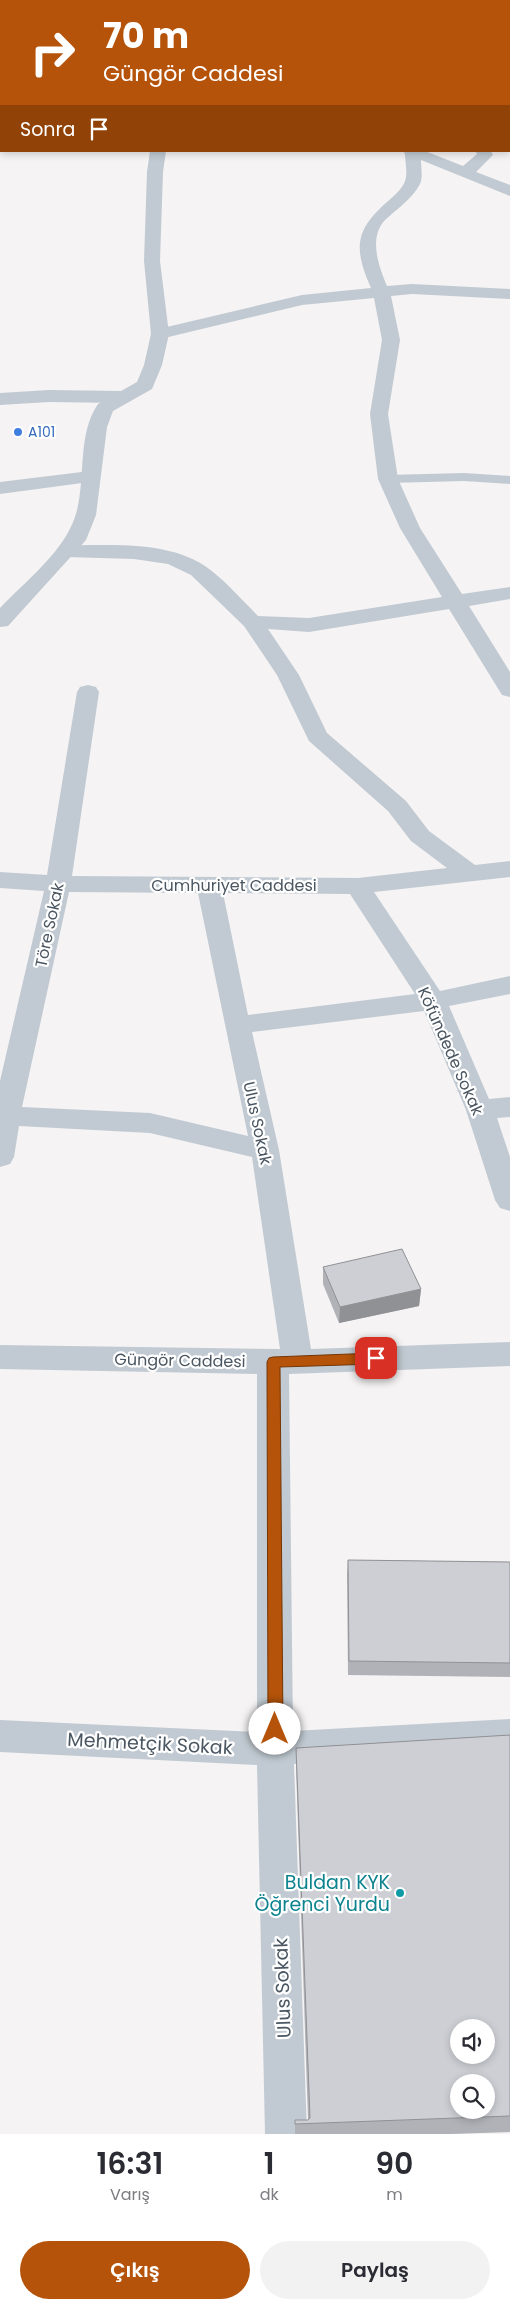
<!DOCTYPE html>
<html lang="tr">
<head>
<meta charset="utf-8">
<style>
	:root { --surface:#fff; --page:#f2f2f3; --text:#2b2b33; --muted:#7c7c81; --accent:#b45309 }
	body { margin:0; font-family:Poppins,sans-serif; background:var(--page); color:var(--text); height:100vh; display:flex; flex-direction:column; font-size:19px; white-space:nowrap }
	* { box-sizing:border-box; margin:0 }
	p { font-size:16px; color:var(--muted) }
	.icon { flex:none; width:28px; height:28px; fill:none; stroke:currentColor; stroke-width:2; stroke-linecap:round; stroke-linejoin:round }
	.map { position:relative; height:2134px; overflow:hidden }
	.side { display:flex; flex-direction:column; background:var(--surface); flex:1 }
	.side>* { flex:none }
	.top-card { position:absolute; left:0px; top:0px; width:510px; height:152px; box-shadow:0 2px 8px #0003; background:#b45309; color:#fff; overflow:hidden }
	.tools { position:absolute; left:450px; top:2019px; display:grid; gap:10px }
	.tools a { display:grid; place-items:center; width:45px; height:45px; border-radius:50%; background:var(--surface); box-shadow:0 2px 8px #0003; font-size:25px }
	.pin { position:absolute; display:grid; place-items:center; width:42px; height:42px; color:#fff; margin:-21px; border-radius:10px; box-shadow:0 2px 8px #0006 }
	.me { position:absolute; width:55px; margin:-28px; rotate:0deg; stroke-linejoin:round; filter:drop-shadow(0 0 4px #0008) }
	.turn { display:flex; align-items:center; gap:18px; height:105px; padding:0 20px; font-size:22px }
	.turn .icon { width:65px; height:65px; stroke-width:2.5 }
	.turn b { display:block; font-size:35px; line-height:42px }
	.then { display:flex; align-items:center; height:48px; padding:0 20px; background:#0003; gap:10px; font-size:19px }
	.eta { display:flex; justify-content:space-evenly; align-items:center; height:85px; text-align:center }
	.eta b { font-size:30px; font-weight:600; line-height:35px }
	.action { display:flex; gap:10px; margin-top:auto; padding:10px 20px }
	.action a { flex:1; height:58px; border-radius:30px; background:var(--accent); color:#fff; font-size:20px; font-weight:600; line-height:58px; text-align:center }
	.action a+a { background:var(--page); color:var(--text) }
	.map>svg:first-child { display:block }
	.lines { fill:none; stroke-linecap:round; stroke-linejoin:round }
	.service { fill:#c1cad2; fill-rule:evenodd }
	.minor { fill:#c1cad2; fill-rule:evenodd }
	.tertiary { fill:#c1cad2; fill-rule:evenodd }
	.wall { fill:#b0b2b7 }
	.shaded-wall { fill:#909195 }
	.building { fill:#cdcfd5; stroke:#909195; fill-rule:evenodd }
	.route { fill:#b45309; stroke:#753606 }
	.shop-dot { fill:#3f7fe0; stroke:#fff; stroke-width:2 }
	.culture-dot { fill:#0f9aa8; stroke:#fff; stroke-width:2 }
	.labels { text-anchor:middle; stroke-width:4.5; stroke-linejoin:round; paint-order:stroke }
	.far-shop-label { font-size:14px; fill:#366cbe; stroke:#fff; text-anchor:start }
	.street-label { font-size:16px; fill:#4a5661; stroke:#fff }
	.near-street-label { font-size:19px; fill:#4a5661; stroke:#fff }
	.near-culture-label { font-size:19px; fill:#0d838f; stroke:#fff; text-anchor:end }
</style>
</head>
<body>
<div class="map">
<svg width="510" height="2134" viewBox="0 0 510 2134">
	<rect width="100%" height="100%" fill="#f5f3f3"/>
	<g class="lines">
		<path class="service" d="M464,473L510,476V484L464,481L388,483L381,479L388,475Z"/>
		<g class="minor">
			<path d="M224,0H239L240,1H225Z"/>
			<rect x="509" y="7" width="1" height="8"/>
			<rect x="0" y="65" width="1" height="8"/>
			<path d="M403,151H425L463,166L477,154L475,151H491L493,155L476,172L510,185V196L421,160C421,167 423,178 420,184C412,199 397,209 385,220C368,238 379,267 387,286L412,284L510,289V299L412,294L391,296L400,340L388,414L398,479L420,528L462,594L510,587V599L469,606L510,672V697L502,695L449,609L309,632L268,629L299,675L327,733L406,801L429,831L475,865L510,861V877L374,892L440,991L510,976V994L449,1006L489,1099L510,1097V1117L497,1118L510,1157V1211L500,1208L495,1200L466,1110L424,1011L252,1032L279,1150L311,1349L510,1342V1366L289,1374L293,1731L510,1719V1751L294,1764L307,2134H265L257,1765L0,1752V1720L257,1732V1374L0,1369V1345L280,1349L252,1157L150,1133L19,1126L14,1157L10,1164L0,1167V1081L44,891L0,888V872L47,875L77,692L80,687L88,685L96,687L99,692L72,876L358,878L447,868L411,841L388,811L309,741L277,675L244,626L191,575L168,564L134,559L66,557L59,555L56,551L59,547L66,545C111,546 165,540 205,566C223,578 242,600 258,616L309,618L442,597L400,528L378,479L370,414L382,340L374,298L302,305L160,339L154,338L151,334L154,330L302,295L371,288C354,249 354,231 387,202C393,197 403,188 405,181C408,174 405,162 405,154ZM69,892L198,893L248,1136L150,1113L22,1107ZM223,893L350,894L415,994L248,1015Z"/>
			<path d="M49,390L121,391L128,393L130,397L128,401L121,403L49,402L0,405V393Z"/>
			<path d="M90,471L97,473L100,477L97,481L0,494V482Z"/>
		</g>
		<g class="tertiary">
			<path d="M28,0H43L44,1H29Z"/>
			<path d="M150,151H166L163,172L160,261L169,334L162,365L152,389L113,411L107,427L96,515L86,540L8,626L0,627V608C25,582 64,551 75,517C87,481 76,436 98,404L137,382L144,365L151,334L144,261L147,172Z"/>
		</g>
	</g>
	<g class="wall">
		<path d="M323,1267L421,1289L419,1306L339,1323L323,1284Z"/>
		<path d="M348,1560L510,1562V1677L348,1675L347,1574Z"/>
		<path d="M510,1735V2132L452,2134H295V2120H308V2119L296,1766V1748Z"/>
	</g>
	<path class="shaded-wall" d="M421,1289L419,1306L339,1323L340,1307Z"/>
	<g class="building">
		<path d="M402,1249L421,1289L340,1307L323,1267Z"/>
		<path d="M348,1560L510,1562V1663L349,1661Z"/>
		<path d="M510,1735V2116L295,2124V2120H308L310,2118L296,1748ZM459,2028H486V2055H459ZM459,2082H486V2110H459Z"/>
	</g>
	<path class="route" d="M376,1353L381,1355L383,1358L381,1362L376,1364L280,1367L283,1729L281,1734L275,1736L270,1734L268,1729L267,1362L269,1358L273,1357Z"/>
	<circle class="shop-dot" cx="18" cy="432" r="5"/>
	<circle class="culture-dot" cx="400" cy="1893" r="5"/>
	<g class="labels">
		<g class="far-shop-label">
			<text x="28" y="437">A101</text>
		</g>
		<g class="street-label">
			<text x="234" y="891">Cumhuriyet Caddesi</text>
			<text transform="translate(49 925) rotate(-78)" y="6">Töre Sokak</text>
			<text transform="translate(451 1051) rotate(66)" y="6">Köfündede Sokak</text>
			<text transform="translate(258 1123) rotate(78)" y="6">Ulus Sokak</text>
			<text transform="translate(180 1360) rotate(1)" y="6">Güngör Caddesi</text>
		</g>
		<g class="near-street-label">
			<text transform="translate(150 1743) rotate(3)" y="7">Mehmetçik Sokak</text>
			<text transform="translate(282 1988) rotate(-92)" y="7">Ulus Sokak</text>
		</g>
		<g class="near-culture-label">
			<text x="390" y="1889">Buldan KYK<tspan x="390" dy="22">Öğrenci Yurdu</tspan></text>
		</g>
	</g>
</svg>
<div class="tools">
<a><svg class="icon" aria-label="sound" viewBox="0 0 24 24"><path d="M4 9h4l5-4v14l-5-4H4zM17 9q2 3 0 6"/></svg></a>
<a><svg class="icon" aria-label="search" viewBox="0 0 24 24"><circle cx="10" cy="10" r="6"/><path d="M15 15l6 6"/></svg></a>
</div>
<div class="pin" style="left:376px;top:1358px;background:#d93025"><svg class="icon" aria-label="arrive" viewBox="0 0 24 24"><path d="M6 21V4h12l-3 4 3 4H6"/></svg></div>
<svg class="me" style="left:275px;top:1729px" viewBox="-20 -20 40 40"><circle r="19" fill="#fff"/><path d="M0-13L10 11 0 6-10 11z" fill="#b45309"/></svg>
<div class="top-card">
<div class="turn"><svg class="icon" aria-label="right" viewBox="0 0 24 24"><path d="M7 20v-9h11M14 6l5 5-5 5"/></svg><div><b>70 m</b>Güngör Caddesi</div></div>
<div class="then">Sonra<svg class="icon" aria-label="arrive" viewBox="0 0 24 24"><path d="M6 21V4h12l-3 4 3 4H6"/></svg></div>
</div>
</div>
<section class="side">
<div class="eta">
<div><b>16:31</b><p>Varış</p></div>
<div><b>1</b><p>dk</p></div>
<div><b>90</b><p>m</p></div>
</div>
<div class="action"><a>Çıkış</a><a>Paylaş</a></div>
</section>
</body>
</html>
